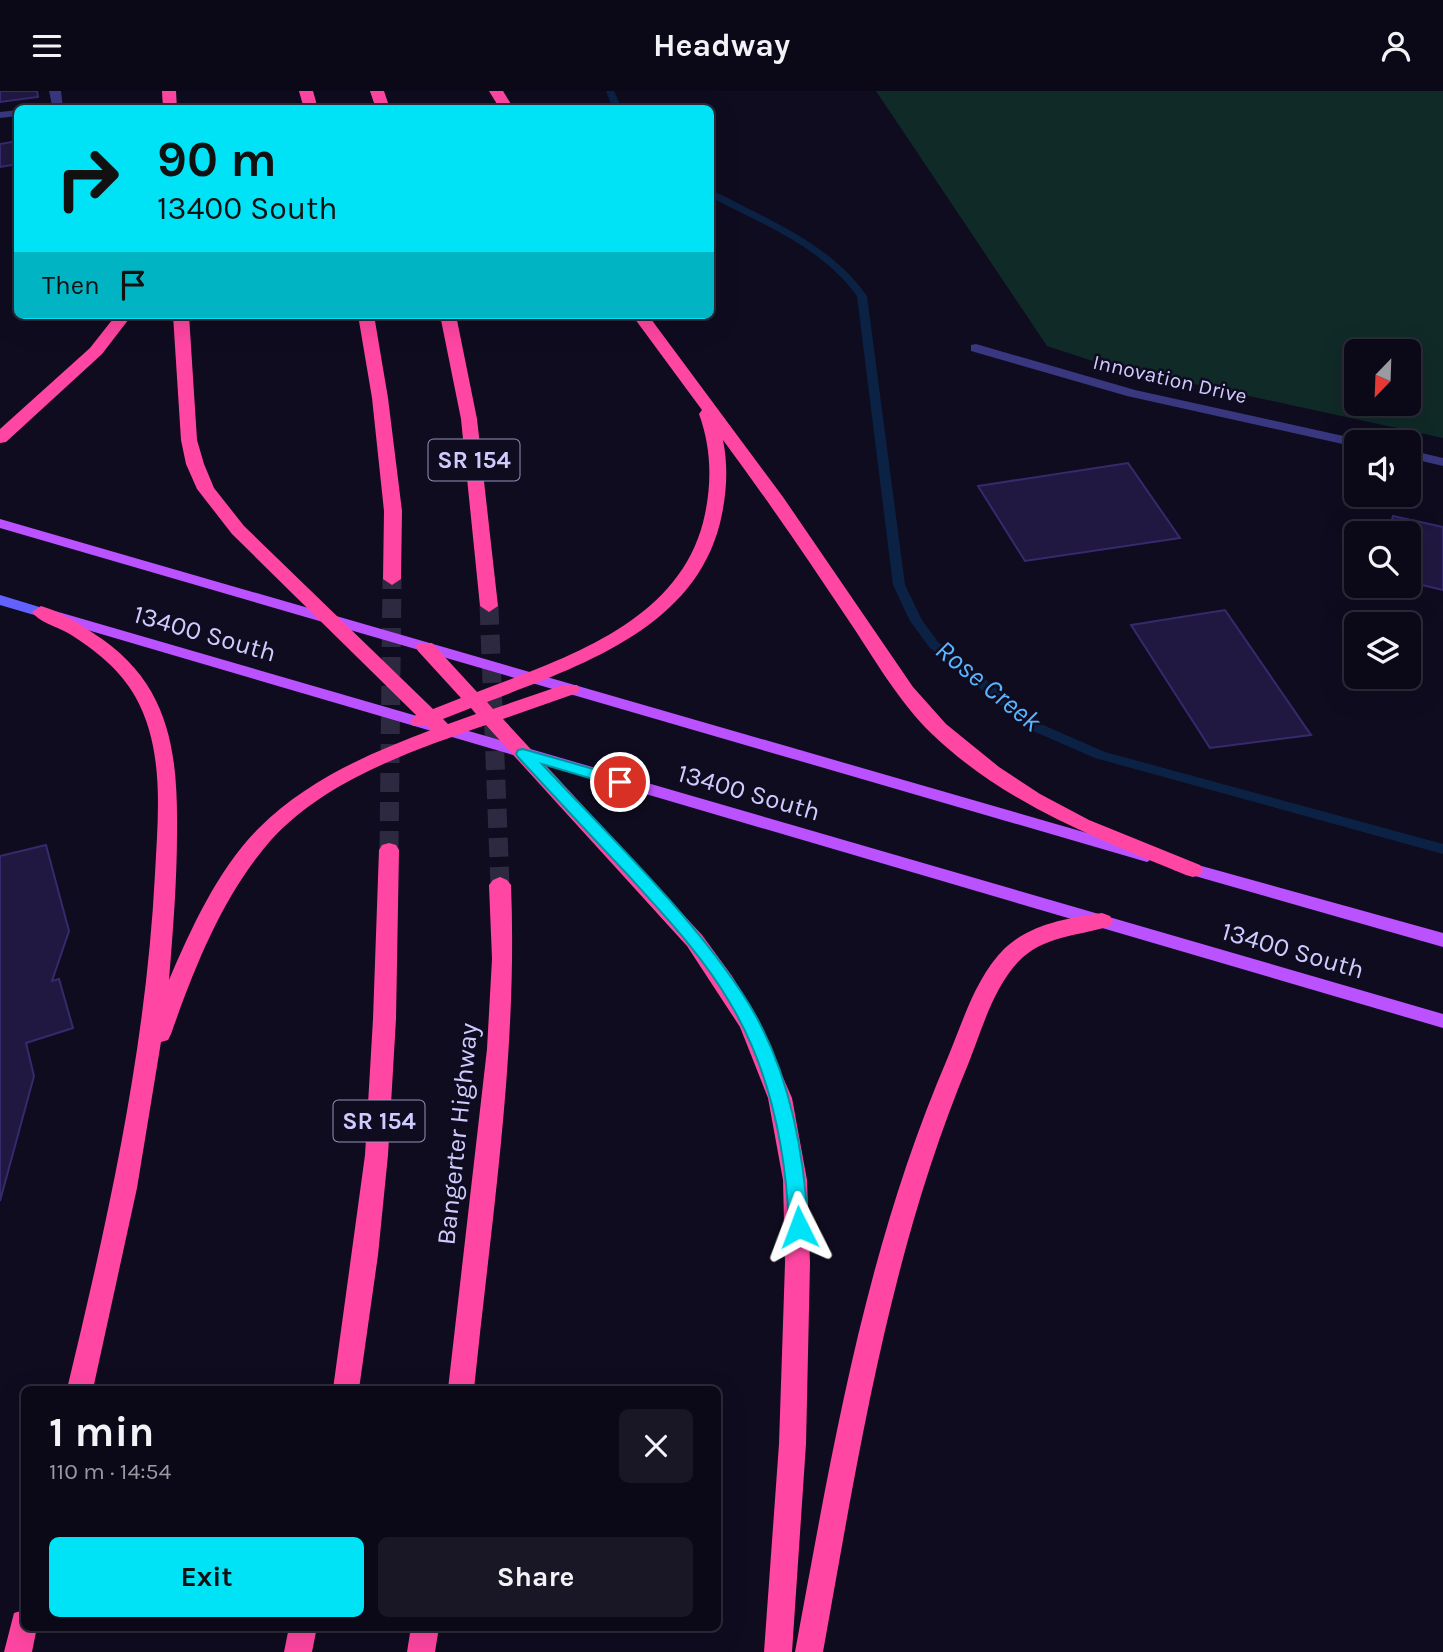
<!DOCTYPE html>
<html lang="en">
<head>
<meta charset="utf-8">
<style>
	:root { --surface:#0b0918; --page:#191725; --text:#f1f3f6; --muted:#9a9aa2; --line:#2b2a37; --accent:#00e2f6 }
	body { margin:0; font-family:Karla,sans-serif; background:var(--page); color:var(--text); height:100vh; display:flex; flex-direction:column; font-size:26px; white-space:nowrap }
	* { box-sizing:border-box; margin:0 }
	p { font-size:23px; color:var(--muted) }
	.icon { flex:none; width:38px; height:38px; fill:none; stroke:currentColor; stroke-width:2; stroke-linecap:round; stroke-linejoin:round }
	.map { position:relative; flex:1; overflow:hidden }
	.panel { position:absolute; left:21px; top:1295px; width:700px; height:245px; display:flex; flex-direction:column; background:var(--surface); border-radius:10px; box-shadow:0 7px 28px #0002,0 0 0 2px var(--line) }
	.panel>* { flex:none }
	.banner { position:absolute; left:14px; top:14px; width:700px; height:214px; border-radius:10px; box-shadow:0 7px 28px #0002,0 0 0 2px var(--line); background:#00e2f6; color:#111; overflow:hidden }
	.needle { width:46px; rotate:203deg }
	.fabs { position:absolute; left:1344px; top:248px; display:grid; gap:14px }
	.fabs a { display:grid; place-items:center; width:77px; height:77px; border-radius:10px; background:var(--surface); box-shadow:0 7px 28px #0002,0 0 0 2px var(--line); font-size:35px }
	.pin { position:absolute; display:grid; place-items:center; width:60px; height:60px; color:#fff; margin:-30px; border:4px solid #fff; border-radius:50%; box-shadow:0 2px 7px #0007 }
	.me { position:absolute; width:77px; margin:-38px; rotate:357deg; stroke-linejoin:round; filter:drop-shadow(0 0 5px #0008) }
	.turn { display:flex; align-items:center; gap:24px; height:147px; padding:0 28px; font-size:32px }
	.turn .icon { width:91px; height:91px; stroke-width:2.5 }
	.turn b { display:block; font-size:49px; line-height:60px }
	.then { display:flex; align-items:center; height:66px; padding:0 28px; background:#0003; gap:14px; font-size:26px }
	.round { display:grid; place-items:center; flex:none; width:74px; height:74px; border-radius:10px; background:var(--page) }
	.head { display:flex; align-items:center; justify-content:space-between; height:119px; padding:0 28px }
	h1 { font-size:42px; font-weight:700; line-height:52px }
	.cta { display:flex; gap:14px; margin-top:auto; padding:14px 28px }
	.cta a { flex:1; height:80px; border-radius:10px; background:var(--accent); color:#111; font-size:28px; font-weight:700; line-height:80px; text-align:center }
	.cta a+a { background:var(--page); color:var(--text) }
	header { display:flex; justify-content:space-between; align-items:center; height:91px; padding:0 28px; background:var(--surface); font-size:32px; font-weight:700 }
	.map>svg:first-child { display:block }
	.green { fill:#102a28; fill-rule:evenodd }
	.lines { fill:none; stroke-linecap:round; stroke-linejoin:round }
	.stream { fill:#0c2244; fill-rule:evenodd }
	.building { fill:#201841; stroke:#362a6d; stroke-width:2 }
	.motorway-tunnel { stroke:#2c2941; stroke-width:19; stroke-dasharray:19 10; stroke-linecap:butt }
	.service { fill:#39377f; fill-rule:evenodd }
	.minor { fill:#39377f; fill-rule:evenodd }
	.secondary { fill:#6362ff; fill-rule:evenodd }
	.primary { fill:#bb52ff; fill-rule:evenodd }
	.motorway { fill:#ff46a2; fill-rule:evenodd }
	.route { fill:#00e2f6; stroke:#0093a0; stroke-width:2 }
	.labels { text-anchor:middle; stroke-width:5; stroke-linejoin:round; paint-order:stroke }
	.far-street-label { font-size:21px; fill:#d0cbff; stroke:#0f0c20 }
	.shield { fill:#0f0c20; stroke:#9692bc; stroke-width:2 }
	.shield-label { font-size:24px; font-weight:bold; fill:#d0cbff }
	.street-label { font-size:26px; fill:#d0cbff; stroke:#0f0c20 }
	.water-label { font-size:28px; font-style:italic; fill:#59b5ff; stroke:#0f0c20 }
</style>
</head>
<body>
<header><svg class="icon" aria-label="menu" viewBox="0 0 24 24"><path d="M4 6h16M4 12h16M4 18h16"/></svg>Headway<svg class="icon" aria-label="person" viewBox="0 0 24 24"><circle cx="12" cy="8" r="4"/><path d="M4 21q1-7 8-7t8 7"/></svg></header>
<div class="map">
<svg width="1443" height="1561" viewBox="0 0 1443 1561">
	<rect width="100%" height="100%" fill="#0f0c20"/>
	<path class="green" d="M876,0H1443V347L1102,273L1047,255ZM1356,261H1409V313H1356Z"/>
	<g class="lines">
		<g class="stream">
			<path d="M606,0H614L622,18H613Z"/>
			<path d="M710,99C726,105 740,114 755,121C798,143 839,165 867,205L905,494L922,529L938,551L1043,634L1105,661L1443,753V763L1095,667L1033,640L930,557L910,530L893,494L857,205C822,156 762,133 710,106Z"/>
		</g>
	</g>
	<g class="building">
		<path d="M0,0H37L38,6L0,11Z"/>
		<path d="M18,50V73L0,76V53Z"/>
		<path d="M1128,372L1180,447L1025,470L978,395Z"/>
		<path d="M1393,425L1443,436V499L1409,491V443H1388Z"/>
		<path d="M1225,519L1311,644L1210,657L1131,534Z"/>
		<path d="M46,754L69,840L52,890L59,888L73,937L26,952L34,985L0,1110V765Z"/>
	</g>
	<g class="lines">
		<g class="motorway-tunnel">
			<path d="M489,515L500,794"/>
			<path d="M389,759L392,488"/>
		</g>
		<g class="service">
			<path d="M49,0H61L63,18H42L52,14Z"/>
			<path d="M18,19V25L0,27V21Z"/>
		</g>
		<g class="minor">
			<path d="M976,253L1135,299L1357,348L1364,352H1356V356L1127,305L971,260V254Z"/>
			<path d="M1409,359L1443,367V375L1409,367Z"/>
		</g>
		<path class="secondary" d="M0,504L46,518L49,521L41,526L0,514Z"/>
		<g class="primary">
			<path d="M0,428L1153,761L1156,765L1147,771L0,437Z"/>
			<path d="M55,520L1443,923V937L50,528L47,525L50,522Z"/>
			<path d="M1180,769L1443,842V856L1174,779L1171,775L1174,771Z"/>
		</g>
		<g class="motorway">
			<path d="M162,0H176L177,18H163Z"/>
			<path d="M299,0H313L318,18H304Z"/>
			<path d="M370,0H384L390,18H376Z"/>
			<path d="M489,0H503L514,18H500Z"/>
			<path d="M116,224H132L102,263L6,351L0,352V338L90,257Z"/>
			<path d="M173,224H189L197,349L204,373L214,397L244,435L433,618L461,607L418,560L416,556L418,552H432L477,601C568,566 683,530 705,423C712,389 711,356 699,323L702,319L632,224H648L783,406L913,596L946,633L999,676L1040,703L1089,729L1200,774L1203,779L1200,784L1193,786L1186,784C1095,747 1004,712 932,643C898,610 874,567 847,527C807,467 766,407 723,349C728,374 727,398 722,423C700,536 582,574 487,611L493,618L563,594H577L580,598L577,602L503,628L702,844L732,885L758,929L792,1007L807,1089L810,1172L806,1353L792,1561H764L779,1353L785,1172L783,1089L768,1007L740,936L687,855L486,634C411,660 326,689 271,749C223,804 195,875 171,943L168,949L161,951L137,1097L93,1298H67C108,1128 146,958 155,783C158,725 165,660 136,607C121,579 94,558 68,542C57,536 39,531 32,521L41,515C59,520 77,531 93,542C169,590 178,658 177,741C177,790 173,840 169,889C192,836 218,778 259,737C307,689 370,662 431,639L427,635H413L410,630L416,624L232,443L197,398L186,373L181,349ZM471,617L476,623L448,633L443,628Z"/>
			<path d="M358,224H374L388,307L402,420L401,488L392,494L383,488L384,420L372,307Z"/>
			<path d="M440,224H456L477,328L498,515L489,521L480,515L461,328Z"/>
			<path d="M389,752L396,754L399,759L396,928L388,1064L378,1164L359,1298H333L365,1064L373,928L379,759L382,754Z"/>
			<path d="M500,786L507,789L511,794C518,962 491,1131 474,1298H448L487,958L492,868L489,794L493,789Z"/>
			<path d="M1102,822L1110,825L1113,830L1110,835C1076,846 1044,844 1018,871C993,898 982,938 969,971C890,1160 859,1361 823,1561H795C833,1356 865,1159 948,966C963,930 976,886 1004,858C1030,833 1068,827 1102,822Z"/>
			<path d="M24,1519V1536H37L32,1561H4L14,1522Z"/>
			<path d="M289,1536H317L312,1561H284Z"/>
			<path d="M411,1536H439L435,1561H407Z"/>
		</g>
	</g>
	<path class="route" d="M523,658L625,687L627,691L620,696L542,673C611,747 686,818 742,902C787,970 804,1057 808,1136L805,1141L799,1144L792,1141L789,1136C786,1059 770,979 730,912C703,865 663,823 627,783C590,744 554,705 518,666L516,663L518,659Z"/>
	<g class="labels">
		<g class="far-street-label">
			<text transform="translate(1170 288) rotate(13)" y="7">Innovation Drive</text>
		</g>
		<g class="shield">
			<rect x="428.5" y="348.5" width="91" height="41" rx="5"/>
			<rect x="333.5" y="1009.5" width="91" height="41" rx="5"/>
		</g>
		<g class="shield-label">
			<text x="474" y="377">SR 154</text>
			<text x="379" y="1038">SR 154</text>
		</g>
		<g class="street-label">
			<text transform="translate(205 542) rotate(16)" y="9">13400 South</text>
			<text transform="translate(749 701) rotate(16)" y="9">13400 South</text>
			<text transform="translate(1293 859) rotate(16)" y="9">13400 South</text>
			<text transform="translate(457 1043) rotate(-84)" y="9">Bangerter Highway</text>
		</g>
		<g class="water-label">
			<text transform="translate(989 594) rotate(39)" y="10">Rose Creek</text>
		</g>
	</g>
</svg>
<div class="fabs">
<a><svg class="needle" viewBox="-14 -14 28 28"><path d="M0-13l5 13h-10z" fill="#e53935"/><path d="M0 13l5-13h-10z" fill="#9a9aa2"/></svg></a>
<a><svg class="icon" aria-label="sound" viewBox="0 0 24 24"><path d="M4 9h4l5-4v14l-5-4H4zM17 9q2 3 0 6"/></svg></a>
<a><svg class="icon" aria-label="search" viewBox="0 0 24 24"><circle cx="10" cy="10" r="6"/><path d="M15 15l6 6"/></svg></a>
<a><svg class="icon" aria-label="layers" viewBox="0 0 24 24"><path d="M12 4l9 5-9 5-9-5zM3 14l9 5 9-5"/></svg></a>
</div>
<div class="pin" style="left:620px;top:691px;background:#d93025"><svg class="icon" aria-label="arrive" viewBox="0 0 24 24"><path d="M6 21V4h12l-3 4 3 4H6"/></svg></div>
<svg class="me" style="left:799px;top:1136px" viewBox="-20 -20 40 40"><path d="M0-17L14 15 0 8-14 15z" fill="#00e2f6" stroke="#fff" stroke-width="4"/></svg>
<div class="banner">
<div class="turn"><svg class="icon" aria-label="right" viewBox="0 0 24 24"><path d="M7 20v-9h11M14 6l5 5-5 5"/></svg><div><b>90 m</b>13400 South</div></div>
<div class="then">Then<svg class="icon" aria-label="arrive" viewBox="0 0 24 24"><path d="M6 21V4h12l-3 4 3 4H6"/></svg></div>
</div>
<section class="panel">
<div class="head"><div><h1>1 min</h1><p>110 m · 14:54</p></div><a class="round"><svg class="icon" aria-label="close" viewBox="0 0 24 24"><path d="M6 6l12 12M18 6L6 18"/></svg></a></div>
<div class="cta"><a>Exit</a><a>Share</a></div>
</section>
</div>
</body>
</html>
